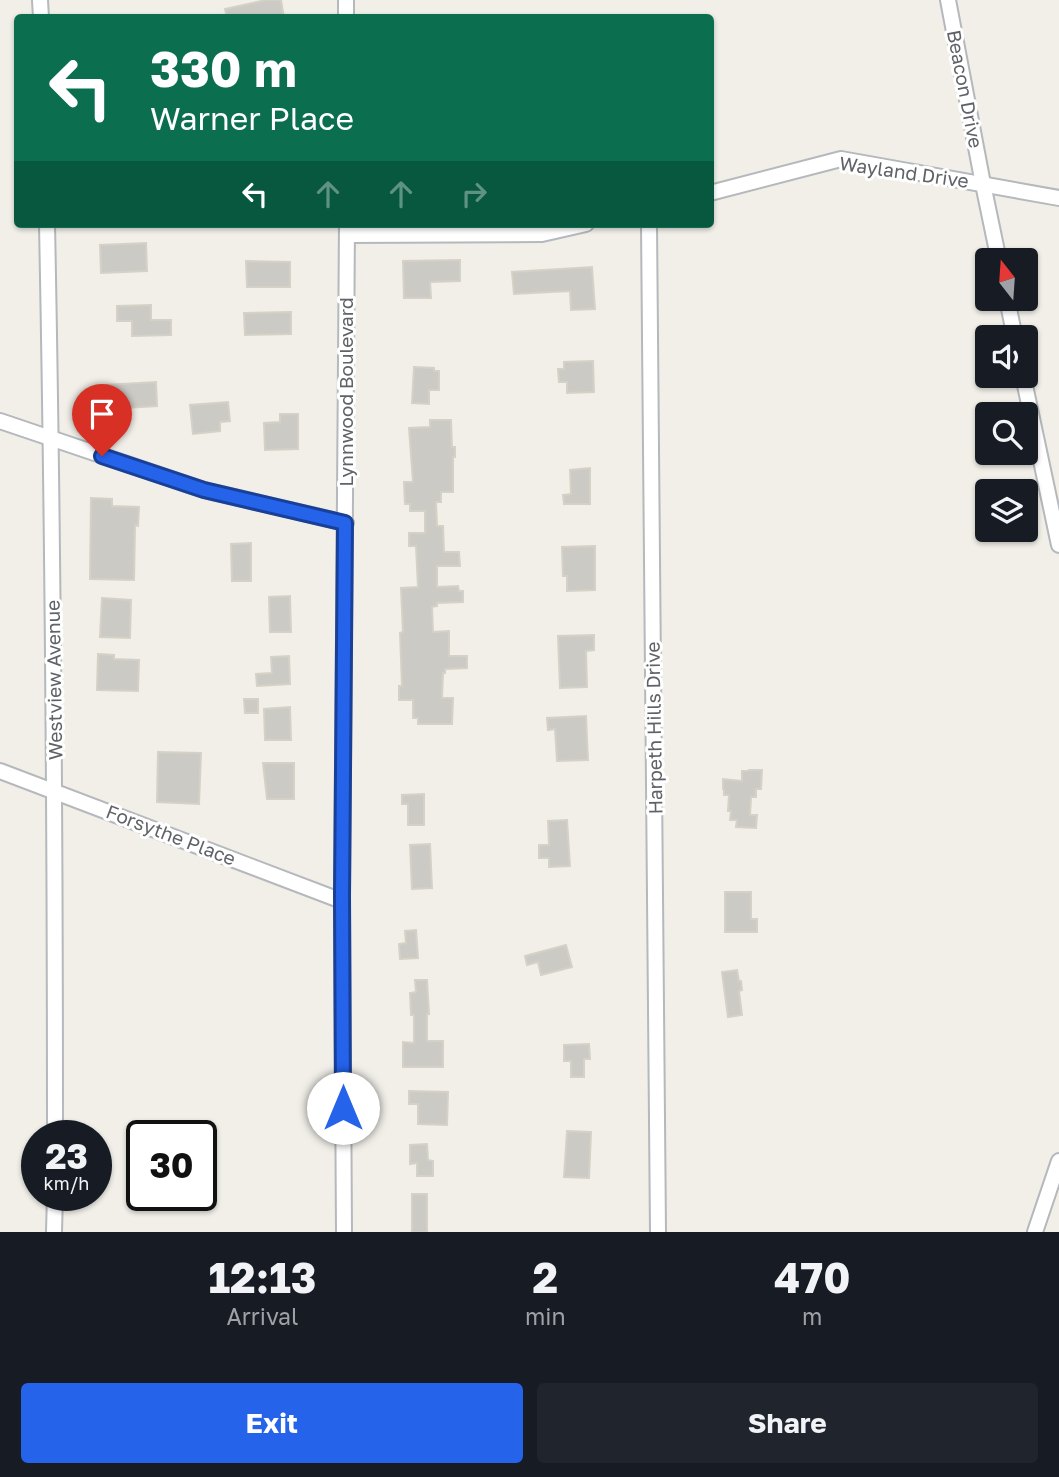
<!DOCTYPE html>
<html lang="en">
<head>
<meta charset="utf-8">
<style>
	:root { --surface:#171b24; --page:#20242c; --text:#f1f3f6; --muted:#9ea1a6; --accent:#2563eb }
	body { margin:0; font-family:"Golos Text",sans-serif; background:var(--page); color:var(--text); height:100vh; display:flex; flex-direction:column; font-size:26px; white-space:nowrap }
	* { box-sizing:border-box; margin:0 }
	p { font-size:23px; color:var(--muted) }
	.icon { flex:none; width:38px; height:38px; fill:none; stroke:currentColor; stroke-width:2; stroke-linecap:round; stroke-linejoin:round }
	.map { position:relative; height:1232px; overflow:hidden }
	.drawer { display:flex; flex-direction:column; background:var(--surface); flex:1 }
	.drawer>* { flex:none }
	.top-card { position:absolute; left:14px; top:14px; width:700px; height:214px; border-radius:7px; box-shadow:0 2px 5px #0004; background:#0b6e4f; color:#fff; overflow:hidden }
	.needle { width:46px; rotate:343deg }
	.buttons { position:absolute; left:975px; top:248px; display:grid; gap:14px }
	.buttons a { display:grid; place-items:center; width:63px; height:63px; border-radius:7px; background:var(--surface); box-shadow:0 2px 5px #0004; font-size:35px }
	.speed { position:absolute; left:21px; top:1120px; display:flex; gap:14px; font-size:35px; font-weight:700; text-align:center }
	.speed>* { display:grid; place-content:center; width:91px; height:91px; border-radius:50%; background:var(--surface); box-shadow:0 2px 5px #0004; line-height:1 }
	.speed small { font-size:18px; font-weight:400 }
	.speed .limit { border:4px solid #111; border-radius:10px; background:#fff; color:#111 }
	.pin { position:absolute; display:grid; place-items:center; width:60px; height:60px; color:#fff; margin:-72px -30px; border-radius:50% 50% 50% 0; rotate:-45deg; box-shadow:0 0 7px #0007 }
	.pin .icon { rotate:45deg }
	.me { position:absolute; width:77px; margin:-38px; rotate:0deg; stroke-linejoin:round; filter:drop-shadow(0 0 5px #0008) }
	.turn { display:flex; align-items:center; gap:24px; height:147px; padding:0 21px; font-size:32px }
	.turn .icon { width:91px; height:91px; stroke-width:2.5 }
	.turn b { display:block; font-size:49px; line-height:60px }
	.lanes { display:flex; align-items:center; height:66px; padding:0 21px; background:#0003; justify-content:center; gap:35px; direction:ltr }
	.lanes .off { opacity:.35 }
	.eta { display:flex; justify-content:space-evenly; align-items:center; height:119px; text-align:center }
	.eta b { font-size:42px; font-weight:700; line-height:49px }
	.action { display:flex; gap:14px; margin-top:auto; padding:14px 21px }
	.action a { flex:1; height:80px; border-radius:7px; background:var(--accent); color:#fff; font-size:28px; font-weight:700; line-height:80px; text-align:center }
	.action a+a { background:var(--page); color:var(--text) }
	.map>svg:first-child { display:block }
	.building { fill:#cccac5; stroke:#d6d1c6; stroke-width:2 }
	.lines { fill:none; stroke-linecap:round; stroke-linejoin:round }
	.minor-casing { stroke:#b5b8bc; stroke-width:18 }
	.minor { stroke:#fff; stroke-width:14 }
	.route-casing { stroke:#184099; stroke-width:18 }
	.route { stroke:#2563eb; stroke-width:12 }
	.labels { text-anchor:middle; stroke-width:6; stroke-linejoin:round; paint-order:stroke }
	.street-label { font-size:19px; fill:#5f6368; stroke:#fff }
</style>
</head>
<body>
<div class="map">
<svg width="1059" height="1232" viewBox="0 0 1059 1232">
	<rect width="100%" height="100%" fill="#f1efe8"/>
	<g class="building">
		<path d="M266,0H281L284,18H227L225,9Z"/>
		<path d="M146,243L147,271L101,273L100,245Z"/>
		<path d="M460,260V281L430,282L431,298H404L403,261Z"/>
		<path d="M246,261L290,262V287H247Z"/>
		<path d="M592,267L595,309L571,310L570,291L514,294L512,272Z"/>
		<path d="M151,305V320H171V335L132,336V321H117V306Z"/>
		<path d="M291,312V334L245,335L244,313Z"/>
		<path d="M593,361L594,392L567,393V382H559L558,369H564V362Z"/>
		<path d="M414,367L434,368V371H439V390H429V404L412,403Z"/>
		<path d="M156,382L157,406L108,409L105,385Z"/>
		<path d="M228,402L230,421L220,422V431L193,434L190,405Z"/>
		<path d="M280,414H298V449L265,450L264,423L280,422Z"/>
		<path d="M430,420H451L452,447H455V457H453V492H441V502H436L437,526H443L444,552H459L460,566H437V587L458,586L459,591H463V602L437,603V606L432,607L433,632L449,631V656H467V668L445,669V673H443L442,698H453L452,724H418V718H413V700H399V686H402L400,633L403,632L401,588L418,587L416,546H409V533H425V511H410V504H405L404,482H413L409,428L430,427Z"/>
		<path d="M590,468V504H564L563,495L571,494L570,470Z"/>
		<path d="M91,498L112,499V506L139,507L138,526L135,525L134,580L90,579Z"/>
		<path d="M251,543V581H232L231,544Z"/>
		<path d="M595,546V590L567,591V576H563L562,547Z"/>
		<path d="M290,596L291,632H270L269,597Z"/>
		<path d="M102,598L131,600L130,638L100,637Z"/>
		<path d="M594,635V650L586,651L587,687L560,688L558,636Z"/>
		<path d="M98,654L114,655V659L139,660L138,691L97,690Z"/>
		<path d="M289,656L290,684L257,686L256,674L272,673L271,657Z"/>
		<path d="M244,699H258V713H245Z"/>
		<path d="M290,707L291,740H265L264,709Z"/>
		<path d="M586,716L588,760L557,761L555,729L548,730L547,718Z"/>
		<path d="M158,752L201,753L199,804L157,802Z"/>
		<path d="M263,763H294V799H267Z"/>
		<path d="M749,770H762L761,789H756V797H751L750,815H757L756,828L736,827L737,820H730L731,811H728L729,795H724V790L723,789V779L742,781V771H748Z"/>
		<path d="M424,794V825H408V804H402V795Z"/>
		<path d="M567,820L570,866L549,867V858H539V845H549L548,821Z"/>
		<path d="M430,844L432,888L412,889L410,845Z"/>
		<path d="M725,892H751V919H757V932H725Z"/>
		<path d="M416,930L418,958L400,959L399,944L406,943L405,931Z"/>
		<path d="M566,945L572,967L541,975L538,962L527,965L525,956Z"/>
		<path d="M737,970L739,981H741L742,990L739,991L742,1015L728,1017L722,972Z"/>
		<path d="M415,980H427L429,1014H427V1041H443V1067H403V1042L414,1043V1015H411L410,993L416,992Z"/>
		<path d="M589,1044L590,1059H584V1077H571V1061H564V1045Z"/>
		<path d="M409,1091L448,1092L447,1125L418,1124V1104H409Z"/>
		<path d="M567,1131L591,1132L589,1178L564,1177Z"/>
		<path d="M427,1144L428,1160L433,1161V1176H417V1163L410,1164V1145Z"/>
		<rect x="412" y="1194" width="15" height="38"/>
	</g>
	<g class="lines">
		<defs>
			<g id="minor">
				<path d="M40,0L41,18"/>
				<path d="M346,0V18"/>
				<path d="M948,0L983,184L999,261"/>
				<path d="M710,193L841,159L1059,198"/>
				<path d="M47,224C53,528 55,832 55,1136"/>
				<path d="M649,224L658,1232"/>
				<path d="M347,235L542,234L586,224"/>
				<path d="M1007,299L1015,338"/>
				<path d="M1023,376L1059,545"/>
				<path d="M0,421L204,490L346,523"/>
				<path d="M0,771L342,901"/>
				<path d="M54,1232L55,1195"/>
				<path d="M344,1232L342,901L347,224"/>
				<path d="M1035,1232L1059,1161"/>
			</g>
		</defs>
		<use href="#minor" class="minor-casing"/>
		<use href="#minor" class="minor"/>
	</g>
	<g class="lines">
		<defs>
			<path id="route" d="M102,456L204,490L345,523L342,895L343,1108"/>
		</defs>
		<use href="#route" class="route-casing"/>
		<use href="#route" class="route"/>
	</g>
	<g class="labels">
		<g class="street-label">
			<text transform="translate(965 89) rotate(79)" y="7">Beacon Drive</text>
			<text transform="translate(904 172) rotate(8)" y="7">Wayland Drive</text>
			<text transform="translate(346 392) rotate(-90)" y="7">Lynnwood Boulevard</text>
			<text transform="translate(54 680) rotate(-91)" y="7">Westview Avenue</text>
			<text transform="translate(654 728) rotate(-91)" y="7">Harpeth Hills Drive</text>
			<text transform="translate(171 835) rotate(21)" y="7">Forsythe Place</text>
		</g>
	</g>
</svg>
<div class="buttons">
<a><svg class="needle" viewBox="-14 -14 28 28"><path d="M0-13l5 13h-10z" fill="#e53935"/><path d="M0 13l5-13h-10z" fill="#9ea1a6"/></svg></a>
<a><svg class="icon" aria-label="sound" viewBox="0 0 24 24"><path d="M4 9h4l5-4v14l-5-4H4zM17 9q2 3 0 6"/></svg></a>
<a><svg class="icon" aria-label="search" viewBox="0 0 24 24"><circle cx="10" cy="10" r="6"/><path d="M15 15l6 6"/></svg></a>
<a><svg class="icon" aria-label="layers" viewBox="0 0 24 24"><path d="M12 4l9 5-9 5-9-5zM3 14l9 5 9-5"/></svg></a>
</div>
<div class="speed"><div>23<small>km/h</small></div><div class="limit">30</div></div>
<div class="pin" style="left:102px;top:456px;background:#d93025"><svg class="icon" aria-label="arrive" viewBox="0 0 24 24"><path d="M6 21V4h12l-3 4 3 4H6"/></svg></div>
<svg class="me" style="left:343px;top:1108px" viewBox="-20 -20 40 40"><circle r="19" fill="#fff"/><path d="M0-13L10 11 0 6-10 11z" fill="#2563eb"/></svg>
<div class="top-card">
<div class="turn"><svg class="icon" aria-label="left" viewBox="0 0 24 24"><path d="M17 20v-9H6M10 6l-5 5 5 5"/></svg><div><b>330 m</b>Warner Place</div></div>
<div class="lanes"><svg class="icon" aria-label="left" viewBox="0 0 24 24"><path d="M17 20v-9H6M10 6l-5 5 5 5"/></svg><svg class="icon off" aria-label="ahead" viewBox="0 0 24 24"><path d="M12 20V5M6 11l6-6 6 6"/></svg><svg class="icon off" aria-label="ahead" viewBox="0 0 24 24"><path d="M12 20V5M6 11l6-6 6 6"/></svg><svg class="icon off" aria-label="right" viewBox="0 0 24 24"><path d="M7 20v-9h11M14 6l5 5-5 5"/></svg></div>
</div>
</div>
<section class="drawer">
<div class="eta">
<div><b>12:13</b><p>Arrival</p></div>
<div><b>2</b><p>min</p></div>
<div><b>470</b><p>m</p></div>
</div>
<div class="action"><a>Exit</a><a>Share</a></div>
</section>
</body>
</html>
